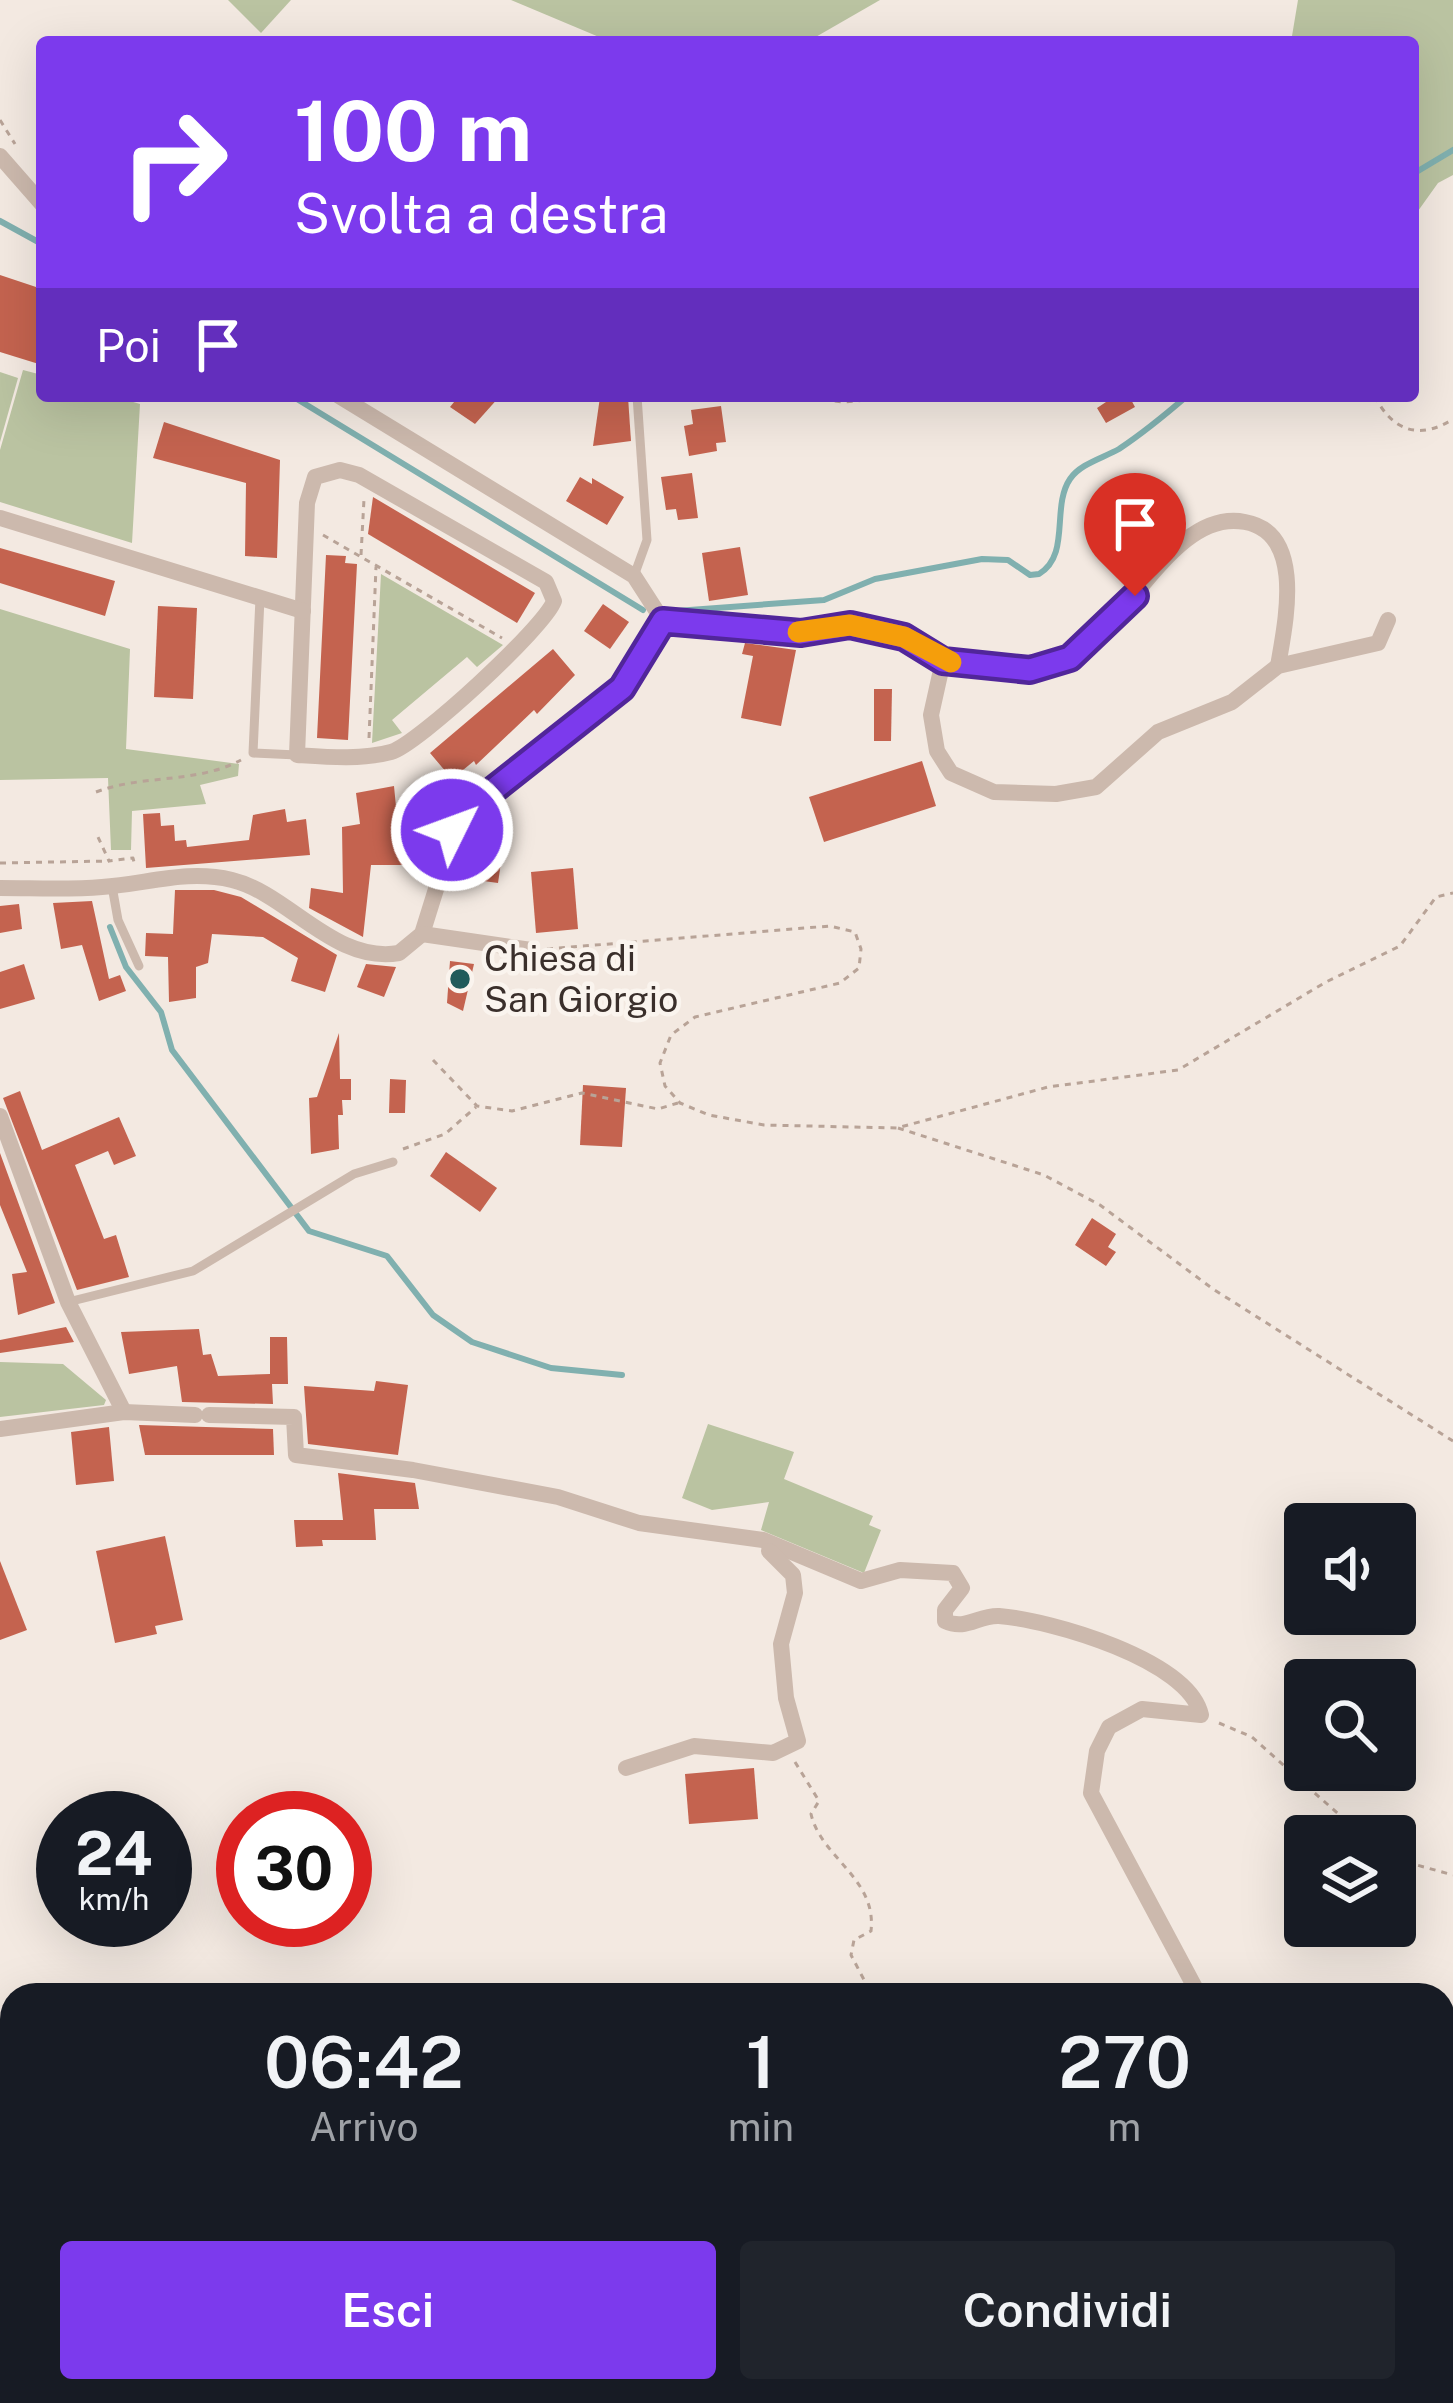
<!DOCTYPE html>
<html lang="it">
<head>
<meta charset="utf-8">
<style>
	:root { --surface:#171b24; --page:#20242c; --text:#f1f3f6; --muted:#9ea1a6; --accent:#7c3aed }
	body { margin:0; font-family:"Public Sans",sans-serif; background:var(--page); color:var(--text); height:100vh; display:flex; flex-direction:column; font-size:45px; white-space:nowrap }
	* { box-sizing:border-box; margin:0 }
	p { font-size:39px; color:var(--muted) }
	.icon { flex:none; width:66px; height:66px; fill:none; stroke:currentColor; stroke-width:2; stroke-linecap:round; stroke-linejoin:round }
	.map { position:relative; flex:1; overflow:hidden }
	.side { position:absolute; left:0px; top:1983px; width:1455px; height:420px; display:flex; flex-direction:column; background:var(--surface); border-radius:36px 36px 0 0; box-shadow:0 12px 48px #0002 }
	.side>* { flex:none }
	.banner { position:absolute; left:36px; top:36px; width:1383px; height:366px; border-radius:12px; box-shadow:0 12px 48px #0002; background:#7c3aed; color:#fff; overflow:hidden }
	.controls { position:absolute; left:1284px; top:1503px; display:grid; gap:24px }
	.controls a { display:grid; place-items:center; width:132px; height:132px; border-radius:12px; background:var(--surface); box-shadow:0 12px 48px #0002; font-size:60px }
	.speed { position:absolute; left:36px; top:1791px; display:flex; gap:24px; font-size:60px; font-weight:700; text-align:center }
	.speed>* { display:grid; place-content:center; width:156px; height:156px; border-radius:50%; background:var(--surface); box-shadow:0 12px 48px #0002; line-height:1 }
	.speed small { font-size:30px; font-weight:400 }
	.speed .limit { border:18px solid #d22; background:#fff; color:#111 }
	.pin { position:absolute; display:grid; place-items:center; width:102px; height:102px; color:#fff; margin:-123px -51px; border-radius:50% 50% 50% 0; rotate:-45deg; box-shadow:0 0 12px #0007 }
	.pin .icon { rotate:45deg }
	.me { position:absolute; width:132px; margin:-66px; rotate:48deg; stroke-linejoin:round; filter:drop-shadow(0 0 9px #0008) }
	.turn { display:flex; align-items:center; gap:42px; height:252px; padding:0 60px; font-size:54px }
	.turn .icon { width:156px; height:156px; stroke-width:2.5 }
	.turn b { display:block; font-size:84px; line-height:102px }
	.then { display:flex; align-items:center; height:114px; padding:0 60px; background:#0003; gap:24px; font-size:45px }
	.eta { display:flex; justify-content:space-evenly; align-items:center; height:204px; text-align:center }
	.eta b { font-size:72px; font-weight:600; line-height:84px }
	.action { display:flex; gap:24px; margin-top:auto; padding:24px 60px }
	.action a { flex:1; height:138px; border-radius:12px; background:var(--accent); color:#fff; font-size:48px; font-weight:600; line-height:138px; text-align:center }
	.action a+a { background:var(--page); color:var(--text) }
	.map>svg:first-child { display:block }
	.green { fill:#bac3a1 }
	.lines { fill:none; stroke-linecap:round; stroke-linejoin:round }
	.stream { stroke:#80b0af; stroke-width:6 }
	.building { fill:#c4634f }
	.path { stroke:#b8a397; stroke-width:3; stroke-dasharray:6 6; stroke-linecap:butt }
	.service { stroke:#ccb9ad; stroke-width:9 }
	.minor { stroke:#ccb9ad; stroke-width:16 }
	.route-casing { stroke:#51269a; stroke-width:30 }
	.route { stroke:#7c3aed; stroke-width:21 }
	.slow { stroke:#f59e0b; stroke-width:21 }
	.poi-dot { fill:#215b5b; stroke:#faf4ee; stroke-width:4.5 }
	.labels { text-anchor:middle; stroke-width:9; stroke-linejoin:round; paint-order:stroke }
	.poi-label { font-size:36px; fill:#3a2f2b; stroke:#faf4ee; text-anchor:start }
</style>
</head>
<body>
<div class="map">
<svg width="1453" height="2403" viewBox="0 0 1453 2403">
	<rect width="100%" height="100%" fill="#f3e9e1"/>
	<g class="green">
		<path d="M228,0H291L261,33Z"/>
		<path d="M511,0H880L807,42H611Z"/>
		<path d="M1298,0H1453V175L1438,183L1413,218V42H1291Z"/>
		<path d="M23,370L42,375V396H113L140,404L132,543L0,502V450Z"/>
		<path d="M0,372L18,378L0,442Z"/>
		<path d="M381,574L503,645L477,667L467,657L392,720L402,733L372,743Z"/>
		<path d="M0,609L130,649L126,749L239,764L238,776L200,785L206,804L132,811L131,850H111L108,778L0,780Z"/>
		<path d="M0,1362L63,1364L106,1400L104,1405L0,1417Z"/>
		<path d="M708,1424L794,1452L784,1479L873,1516L869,1525L881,1530L864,1573L761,1530L769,1502L712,1510L682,1498Z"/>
	</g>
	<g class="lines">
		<g class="stream">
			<path d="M1413,174L1453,150"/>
			<path d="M0,221L42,244"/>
			<path d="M292,396L643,610"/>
			<path d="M676,611L824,600L875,579L982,559L1008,560L1030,575L1039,574C1071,555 1051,507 1070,479C1080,464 1103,458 1119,449C1143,433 1165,415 1187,396"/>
			<path d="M110,927L126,967L161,1012L172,1050L309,1231L387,1256L433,1315L472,1342L551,1368L622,1375"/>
		</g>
	</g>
	<g class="building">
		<path d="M0,275L42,289V365L0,352Z"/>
		<path d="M459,396H500L475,424L450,407Z"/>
		<path d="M1102,396H1129L1135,407L1106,423L1097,408L1106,402Z"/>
		<path d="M600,397H628L631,441L593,446Z"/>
		<path d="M721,406L726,442L716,443L717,451L689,456L684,426L693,424L691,410Z"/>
		<path d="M164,422L280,460L277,558L245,556L246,483L153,458Z"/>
		<path d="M692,473L698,518L678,520L676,509L666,510L661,477Z"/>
		<path d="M580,477L592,484V478L624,497L607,525L566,501Z"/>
		<path d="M373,497L535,593L517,623L368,534Z"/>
		<path d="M740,547L748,595L709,601L702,553Z"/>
		<path d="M0,548L115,581L105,616L0,583Z"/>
		<path d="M326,555L346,556L345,563L357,564L348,740L317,738Z"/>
		<path d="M603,604L629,622L610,649L584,631Z"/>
		<path d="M158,606L197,608L193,699L154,697Z"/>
		<path d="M745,643L796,650L781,726L741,718L753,656L742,654Z"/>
		<path d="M553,649L575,675L537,714L534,710L476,765L474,761L452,779L430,753Z"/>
		<path d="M874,689H892L891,741H874Z"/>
		<path d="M922,761L936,806L824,842L809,797Z"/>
		<path d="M394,786L399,838H425L423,865H371L363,937L309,908L311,888L343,893L342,827L360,824L356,793Z"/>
		<path d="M495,808H509L498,883L469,879L474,824Z"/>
		<path d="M285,809L287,822L306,819L310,855L146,868L143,814L160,813L161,826L174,825L175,841L186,840L187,847L249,840L253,815Z"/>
		<path d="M573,868L578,929L536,933L531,872Z"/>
		<path d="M175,890H214L241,897L337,955L325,992L291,981L298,958L263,937L212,934L208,963L196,967V998L169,1002L168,957L145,956L146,933L173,934Z"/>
		<path d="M92,901L109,979L120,975L126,991L99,1001L82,945L61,949L53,903Z"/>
		<path d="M19,904L22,929L0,933V906Z"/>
		<path d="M450,961L474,964L463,1011L447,1003Z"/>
		<path d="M24,964L35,999L0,1009V972Z"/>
		<path d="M366,964L396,967L384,997L357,987Z"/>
		<path d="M339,1033L340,1079H351V1100H342L343,1115H338L339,1149L311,1154L309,1098L317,1097Z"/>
		<path d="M390,1079L406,1080L405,1113H389Z"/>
		<path d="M583,1085L626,1088L622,1147L580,1145Z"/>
		<path d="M20,1091L42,1150L119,1117L136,1156L114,1165L108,1151L75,1165L104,1239L116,1235L129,1277L77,1290L3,1098Z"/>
		<path d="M446,1152L497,1188L480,1212L430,1176Z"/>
		<path d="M0,1153L55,1303L18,1315L12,1274L27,1272L0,1205Z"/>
		<path d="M1092,1218L1116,1234L1108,1247L1116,1252L1106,1266L1075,1245Z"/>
		<path d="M66,1327L74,1342L0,1353V1340Z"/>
		<path d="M199,1329L203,1355L211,1354L218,1376L270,1374V1337H287L288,1384H272L273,1404L182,1402L177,1366L129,1374L121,1332Z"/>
		<path d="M376,1381L408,1385L398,1455L308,1444L304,1386L374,1391Z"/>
		<path d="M139,1425L273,1429L274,1455H145Z"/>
		<path d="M109,1427L114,1481L76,1485L71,1432Z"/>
		<path d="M338,1473L415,1483L419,1509H374L376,1540H322L323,1546L296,1547L294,1520H343Z"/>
		<path d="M165,1536L183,1620L155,1626L157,1634L115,1643L96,1551Z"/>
		<path d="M0,1561L27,1630L0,1640Z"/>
		<path d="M754,1768L758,1819L689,1824L685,1774Z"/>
	</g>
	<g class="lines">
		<g class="path">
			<path d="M0,120L15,144"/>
			<path d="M787,396L844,402L910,396"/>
			<path d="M1375,396C1392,432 1421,440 1453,419"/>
			<path d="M650,400L702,396"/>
			<path d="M323,535L502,638"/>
			<path d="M361,555L364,499"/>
			<path d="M369,738L376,567"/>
			<path d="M96,792C144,774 196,784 241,760"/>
			<path d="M98,837L109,861L133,858L134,862"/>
			<path d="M0,863L109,861"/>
			<path d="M547,949L830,926L855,932L861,949L859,968L840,983L695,1017L671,1035L660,1063L665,1086L680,1103L709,1115L764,1125L897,1128L1048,1087L1178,1070L1326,982L1400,946L1436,897L1453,893"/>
			<path d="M433,1060L477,1106L512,1111L582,1093L658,1109L678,1103"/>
			<path d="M898,1128L1044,1175L1100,1205L1213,1289L1453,1441"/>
			<path d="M403,1149L445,1134L476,1107"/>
			<path d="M1219,1723L1252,1737L1363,1836"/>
			<path d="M795,1762L819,1801L811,1814C821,1858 877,1878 871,1931L854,1940L851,1955L872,1995"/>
			<path d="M1395,1859L1453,1875"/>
		</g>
		<g class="service">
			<path d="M634,576L647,540L637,396"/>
			<path d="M260,598L253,753L297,755"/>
			<path d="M112,886L118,920L139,966"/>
			<path d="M68,1302L193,1271L354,1174L393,1162"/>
		</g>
		<g class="minor">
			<path d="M0,156L42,204"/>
			<path d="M339,396L634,576L663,621"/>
			<path d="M340,470L359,475L546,582L554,601C545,627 417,745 391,752C362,760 327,757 297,755L307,503L315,477Z"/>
			<path d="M0,518L303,611"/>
			<path d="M663,621C707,625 754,633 799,633C839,632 857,624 898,636C915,641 929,656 946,661C977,670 1024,675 1055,665C1123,642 1169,507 1245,522C1306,533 1285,624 1278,666"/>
			<path d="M943,661L931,715L937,751L951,773L994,792L1056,794L1096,787L1158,732L1232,702L1278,666L1378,643L1388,620"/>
			<path d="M0,888C34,888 69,890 102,887C147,884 187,869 232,880C289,894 334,964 399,953L422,934L457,822L623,688L663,621"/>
			<path d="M422,934L531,950"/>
			<path d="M0,1116L68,1302L124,1412"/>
			<path d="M209,1415L294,1417L296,1455L413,1470L558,1497L639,1523L763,1540L861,1581L900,1570L953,1573L962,1588L945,1610V1621C966,1631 978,1615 999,1616C1051,1620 1189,1660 1201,1715L1142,1709L1109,1727L1097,1751L1091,1793L1199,1995"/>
			<path d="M0,1429L124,1412L195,1415"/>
			<path d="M626,1768L694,1746L773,1753L798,1741L786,1698L781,1644L795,1593L793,1575L769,1551"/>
			<path d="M1443,2292L1453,2300"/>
			<path d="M1443,2356L1453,2354"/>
			<path d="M1433,2391L1448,2403"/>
		</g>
	</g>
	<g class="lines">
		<defs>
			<path id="route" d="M452,830L464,813L622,688L663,621L801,633L850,625L904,637L943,661L1030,670L1070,658L1135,596"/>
		</defs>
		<use href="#route" class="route-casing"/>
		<use href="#route" class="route"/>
		<path class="slow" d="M798,632L850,625L904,637L951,662"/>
	</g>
	<circle class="poi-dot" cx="460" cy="979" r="12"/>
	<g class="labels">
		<g class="poi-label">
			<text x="484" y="971">Chiesa di<tspan x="484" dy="41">San Giorgio</tspan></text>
		</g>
	</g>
</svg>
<div class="controls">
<a><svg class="icon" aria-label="sound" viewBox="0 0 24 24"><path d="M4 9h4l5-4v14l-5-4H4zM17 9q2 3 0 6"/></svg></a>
<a><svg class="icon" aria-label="search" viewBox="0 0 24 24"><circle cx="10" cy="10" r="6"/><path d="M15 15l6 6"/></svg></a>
<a><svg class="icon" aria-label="layers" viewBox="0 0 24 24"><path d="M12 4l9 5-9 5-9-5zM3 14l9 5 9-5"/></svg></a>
</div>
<div class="speed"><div>24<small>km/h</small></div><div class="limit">30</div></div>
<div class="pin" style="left:1135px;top:596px;background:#d93025"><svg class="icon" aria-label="arrive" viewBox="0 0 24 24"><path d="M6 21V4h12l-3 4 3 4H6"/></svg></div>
<svg class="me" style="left:452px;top:830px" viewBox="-20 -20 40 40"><circle r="17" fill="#7c3aed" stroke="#fff" stroke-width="3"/><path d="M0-11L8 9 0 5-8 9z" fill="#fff"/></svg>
<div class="banner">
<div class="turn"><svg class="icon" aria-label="right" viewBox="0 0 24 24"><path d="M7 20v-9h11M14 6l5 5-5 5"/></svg><div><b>100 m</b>Svolta a destra</div></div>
<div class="then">Poi<svg class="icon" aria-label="arrive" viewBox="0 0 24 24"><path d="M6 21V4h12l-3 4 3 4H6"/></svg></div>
</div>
<section class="side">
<div class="eta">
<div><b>06:42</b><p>Arrivo</p></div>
<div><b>1</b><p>min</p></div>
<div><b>270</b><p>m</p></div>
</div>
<div class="action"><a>Esci</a><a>Condividi</a></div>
</section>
</div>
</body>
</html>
